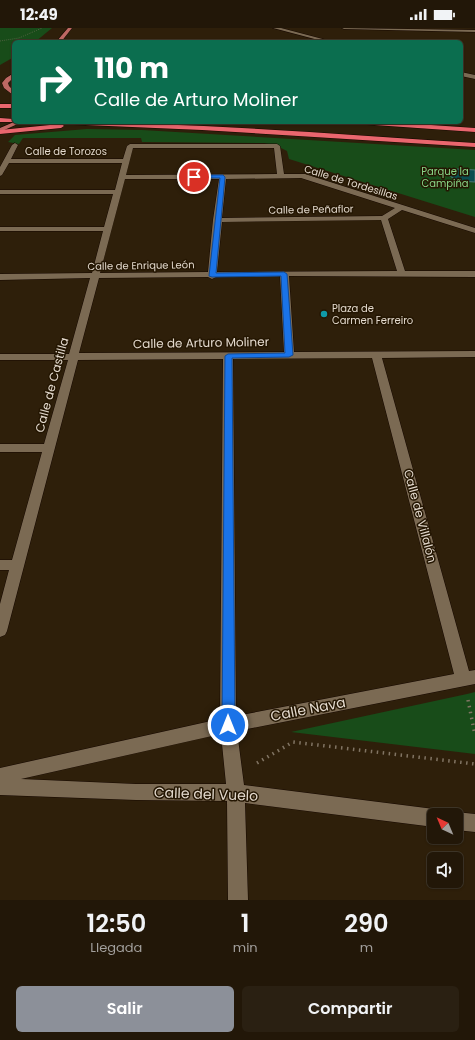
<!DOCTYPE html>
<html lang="es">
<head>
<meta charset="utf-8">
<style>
	:root { --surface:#221708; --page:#2a2012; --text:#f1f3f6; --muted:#a29f9c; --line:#3f3629; --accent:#8c9099 }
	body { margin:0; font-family:Poppins,sans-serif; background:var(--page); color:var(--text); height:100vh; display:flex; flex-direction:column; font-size:15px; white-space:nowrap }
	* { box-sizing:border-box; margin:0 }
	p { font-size:13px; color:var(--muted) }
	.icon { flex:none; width:22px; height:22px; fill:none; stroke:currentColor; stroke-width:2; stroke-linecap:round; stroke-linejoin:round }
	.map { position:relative; height:872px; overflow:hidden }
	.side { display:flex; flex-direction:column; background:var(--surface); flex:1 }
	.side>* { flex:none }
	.banner { position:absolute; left:12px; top:12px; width:451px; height:84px; border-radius:6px; box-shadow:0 1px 3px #0004,0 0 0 1px var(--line); background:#0b6e4f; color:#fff; overflow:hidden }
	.needle { width:26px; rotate:316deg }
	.fabs { position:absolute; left:427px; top:780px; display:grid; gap:8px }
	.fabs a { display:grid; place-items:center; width:36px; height:36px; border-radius:6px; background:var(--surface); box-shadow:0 1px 3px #0004,0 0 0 1px var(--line); font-size:20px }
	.pin { position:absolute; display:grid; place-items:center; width:34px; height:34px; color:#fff; margin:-17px; border:2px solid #fff; border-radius:50%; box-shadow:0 1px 4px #0007 }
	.me { position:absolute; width:44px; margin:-22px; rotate:0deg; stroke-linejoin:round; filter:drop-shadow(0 0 3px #0008) }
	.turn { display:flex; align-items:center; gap:14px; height:84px; padding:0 16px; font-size:18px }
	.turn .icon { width:52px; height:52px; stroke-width:2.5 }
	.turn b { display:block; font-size:28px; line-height:34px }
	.eta { display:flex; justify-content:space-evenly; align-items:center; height:68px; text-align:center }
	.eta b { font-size:24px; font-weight:600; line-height:28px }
	.button { display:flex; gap:8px; margin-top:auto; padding:8px 16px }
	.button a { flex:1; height:46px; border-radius:6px; background:var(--accent); color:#fff; font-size:16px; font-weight:600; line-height:46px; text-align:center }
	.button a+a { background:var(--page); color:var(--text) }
	.status { display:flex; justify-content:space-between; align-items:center; height:28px; padding:0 20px; background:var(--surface); direction:ltr }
	.status svg { height:11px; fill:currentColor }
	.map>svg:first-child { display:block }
	.green { fill:#184c19 }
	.water { fill:#0a4e51; stroke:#4b7876 }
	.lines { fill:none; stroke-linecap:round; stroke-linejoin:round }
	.minor-casing { stroke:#160800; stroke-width:1 }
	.major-casing { stroke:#160800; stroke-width:1 }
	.highway-casing { stroke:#160800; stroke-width:1 }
	.path-far1 { stroke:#817463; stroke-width:1; stroke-dasharray:0.5 1.5; stroke-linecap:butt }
	.path { stroke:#817463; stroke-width:3.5; stroke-dasharray:1.5 4.5; stroke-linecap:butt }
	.minor { fill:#7b6a53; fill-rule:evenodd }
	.major { fill:#be6863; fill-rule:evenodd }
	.highway { fill:#ea666e; fill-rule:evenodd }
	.route { fill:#1a73e8; stroke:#114b97 }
	.culture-dot { fill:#0f9aa8; stroke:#241602; stroke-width:1.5 }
	.labels { text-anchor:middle; stroke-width:3; stroke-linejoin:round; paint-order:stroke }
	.far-street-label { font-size:10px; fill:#e3d9cd; stroke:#241602 }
	.far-park-label { font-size:10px; fill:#88d586; stroke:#241602 }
	.far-poi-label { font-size:10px; fill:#e3d9cd; stroke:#241602; text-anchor:start }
	.street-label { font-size:12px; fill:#e3d9cd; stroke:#241602 }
	.near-street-label { font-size:14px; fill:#e3d9cd; stroke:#241602 }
</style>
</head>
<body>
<div class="status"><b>12:49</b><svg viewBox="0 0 49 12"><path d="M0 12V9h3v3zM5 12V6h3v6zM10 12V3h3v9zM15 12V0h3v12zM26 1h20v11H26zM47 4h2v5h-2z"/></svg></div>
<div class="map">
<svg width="475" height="872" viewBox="0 0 475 872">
	<rect width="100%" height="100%" fill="#2e1f0a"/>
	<g class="green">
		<path d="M0,0H52L35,14H14V29L0,37Z"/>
		<path d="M87,101L142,102L475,122V189L289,131L287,123L277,118L264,115L142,114L141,110H23L19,116L8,114L15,107Z"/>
		<path d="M475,664V726L291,704L467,666Z"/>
	</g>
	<path class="water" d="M458,141L475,142V154L458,153L448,147L450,143Z"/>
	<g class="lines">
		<defs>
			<g id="minor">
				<path d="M273,0H281L334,14H326Z"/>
				<path d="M342,0L475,2V4L344,1Z"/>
				<path d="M461,44L475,47V51L461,48Z"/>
				<path d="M15,115L18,117L11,131H123L127,118L130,116H277L280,118L284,146H305L475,200V205L402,182L388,191L405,243H475V249L289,248L294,324L475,323V329L382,330L469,643L475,642V656L237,703L244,757L434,781L440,784L442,787H434V799L245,775L248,872H228L227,773L136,772L0,767V740L220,691L223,331L78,332L7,603L5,607L0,609V576L9,542H0V532H12L42,424H0V416H44L68,332H0V326H69L90,250L0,252V246L92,245L103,203H0V199H104L113,166H0V162H115L122,135H9L2,147L0,148V139L12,117ZM133,120H274L277,146L126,147ZM301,150L395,180L382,188L222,190L226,151ZM125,151H219L213,192L208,244L100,245ZM381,192L397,243L217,244L222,194ZM280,248L284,324L79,325L99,250L208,249L212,251L216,249ZM372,330L454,646L236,688L233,331ZM221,706L226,756H136L21,751Z"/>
				<path d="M456,784L475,786V804L456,802V787H449Z"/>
			</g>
			<g id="major">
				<path d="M68,0H72L61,14H56Z"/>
				<path d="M14,45V49L8,55L9,58L14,63L13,67L4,60L2,55L6,50Z"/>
				<path d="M14,94H22L0,104V100Z"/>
			</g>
			<g id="highway">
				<rect x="0" y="76" width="14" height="4"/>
				<path d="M0,90L14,91V94H16H0Z"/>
				<path d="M48,94C190,94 333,106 475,115V119L202,102L62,96L64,98L61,100L0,106V102L60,96H51Z"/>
				<path d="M357,94H387L475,100V104L360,96Z"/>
			</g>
		</defs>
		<use href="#minor" class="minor-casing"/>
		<use href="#major" class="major-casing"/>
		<use href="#highway" class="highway-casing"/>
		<path class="path-far1" d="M0,13L19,10L42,0"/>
		<g class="path">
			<path d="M468,672L475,707"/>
			<path d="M257,735L293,714L475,736"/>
		</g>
		<use href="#minor" class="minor"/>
		<use href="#major" class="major"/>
		<use href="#highway" class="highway"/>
	</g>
	<path class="route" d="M194,147H223L225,149L216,245L284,244L287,246L293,327L289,329L232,330L235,697L233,701L228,703L224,701L222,697L225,328L228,326L285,325L281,248L212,249L209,248L220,150H192L191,149Z"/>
	<circle class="culture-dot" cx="324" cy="286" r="4"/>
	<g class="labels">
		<g class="far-street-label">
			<text x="66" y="127">Calle de Torozos</text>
			<text transform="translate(351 154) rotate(17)" y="4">Calle de Tordesillas</text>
			<text transform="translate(311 181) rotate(-1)" y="4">Calle de Peñaflor</text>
			<text transform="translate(141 237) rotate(-1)" y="4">Calle de Enrique León</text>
		</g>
		<g class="far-park-label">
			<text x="445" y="147">Parque la<tspan x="445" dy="12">Campiña</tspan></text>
		</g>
		<g class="far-poi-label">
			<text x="332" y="284">Plaza de<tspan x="332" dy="12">Carmen Ferreiro</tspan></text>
		</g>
		<g class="street-label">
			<text transform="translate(201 315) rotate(-1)" y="4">Calle de Arturo Moliner</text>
			<text transform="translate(52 357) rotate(-75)" y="4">Calle de Castilla</text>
			<text transform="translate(420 488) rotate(75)" y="4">Calle de Villalón</text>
		</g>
		<g class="near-street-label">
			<text transform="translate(308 681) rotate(-11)" y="5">Calle Nava</text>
			<text transform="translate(206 766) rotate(2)" y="5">Calle del Vuelo</text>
		</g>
	</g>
</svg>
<div class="fabs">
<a><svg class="needle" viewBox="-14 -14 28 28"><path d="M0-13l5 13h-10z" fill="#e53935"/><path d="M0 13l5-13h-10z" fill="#a29f9c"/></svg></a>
<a><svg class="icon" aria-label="sound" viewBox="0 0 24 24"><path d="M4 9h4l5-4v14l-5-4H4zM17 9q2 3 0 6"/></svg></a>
</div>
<div class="pin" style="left:194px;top:149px;background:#d93025"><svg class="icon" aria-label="arrive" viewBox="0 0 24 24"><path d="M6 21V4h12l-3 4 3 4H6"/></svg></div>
<svg class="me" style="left:228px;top:697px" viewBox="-20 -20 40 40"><circle r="17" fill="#1a73e8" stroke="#fff" stroke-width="3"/><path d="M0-11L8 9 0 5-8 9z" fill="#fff"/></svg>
<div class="banner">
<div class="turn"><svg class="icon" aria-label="right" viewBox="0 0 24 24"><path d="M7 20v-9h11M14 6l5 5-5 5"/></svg><div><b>110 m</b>Calle de Arturo Moliner</div></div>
</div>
</div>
<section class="side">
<div class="eta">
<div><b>12:50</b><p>Llegada</p></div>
<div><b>1</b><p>min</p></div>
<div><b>290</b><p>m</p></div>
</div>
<div class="button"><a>Salir</a><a>Compartir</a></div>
</section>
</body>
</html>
